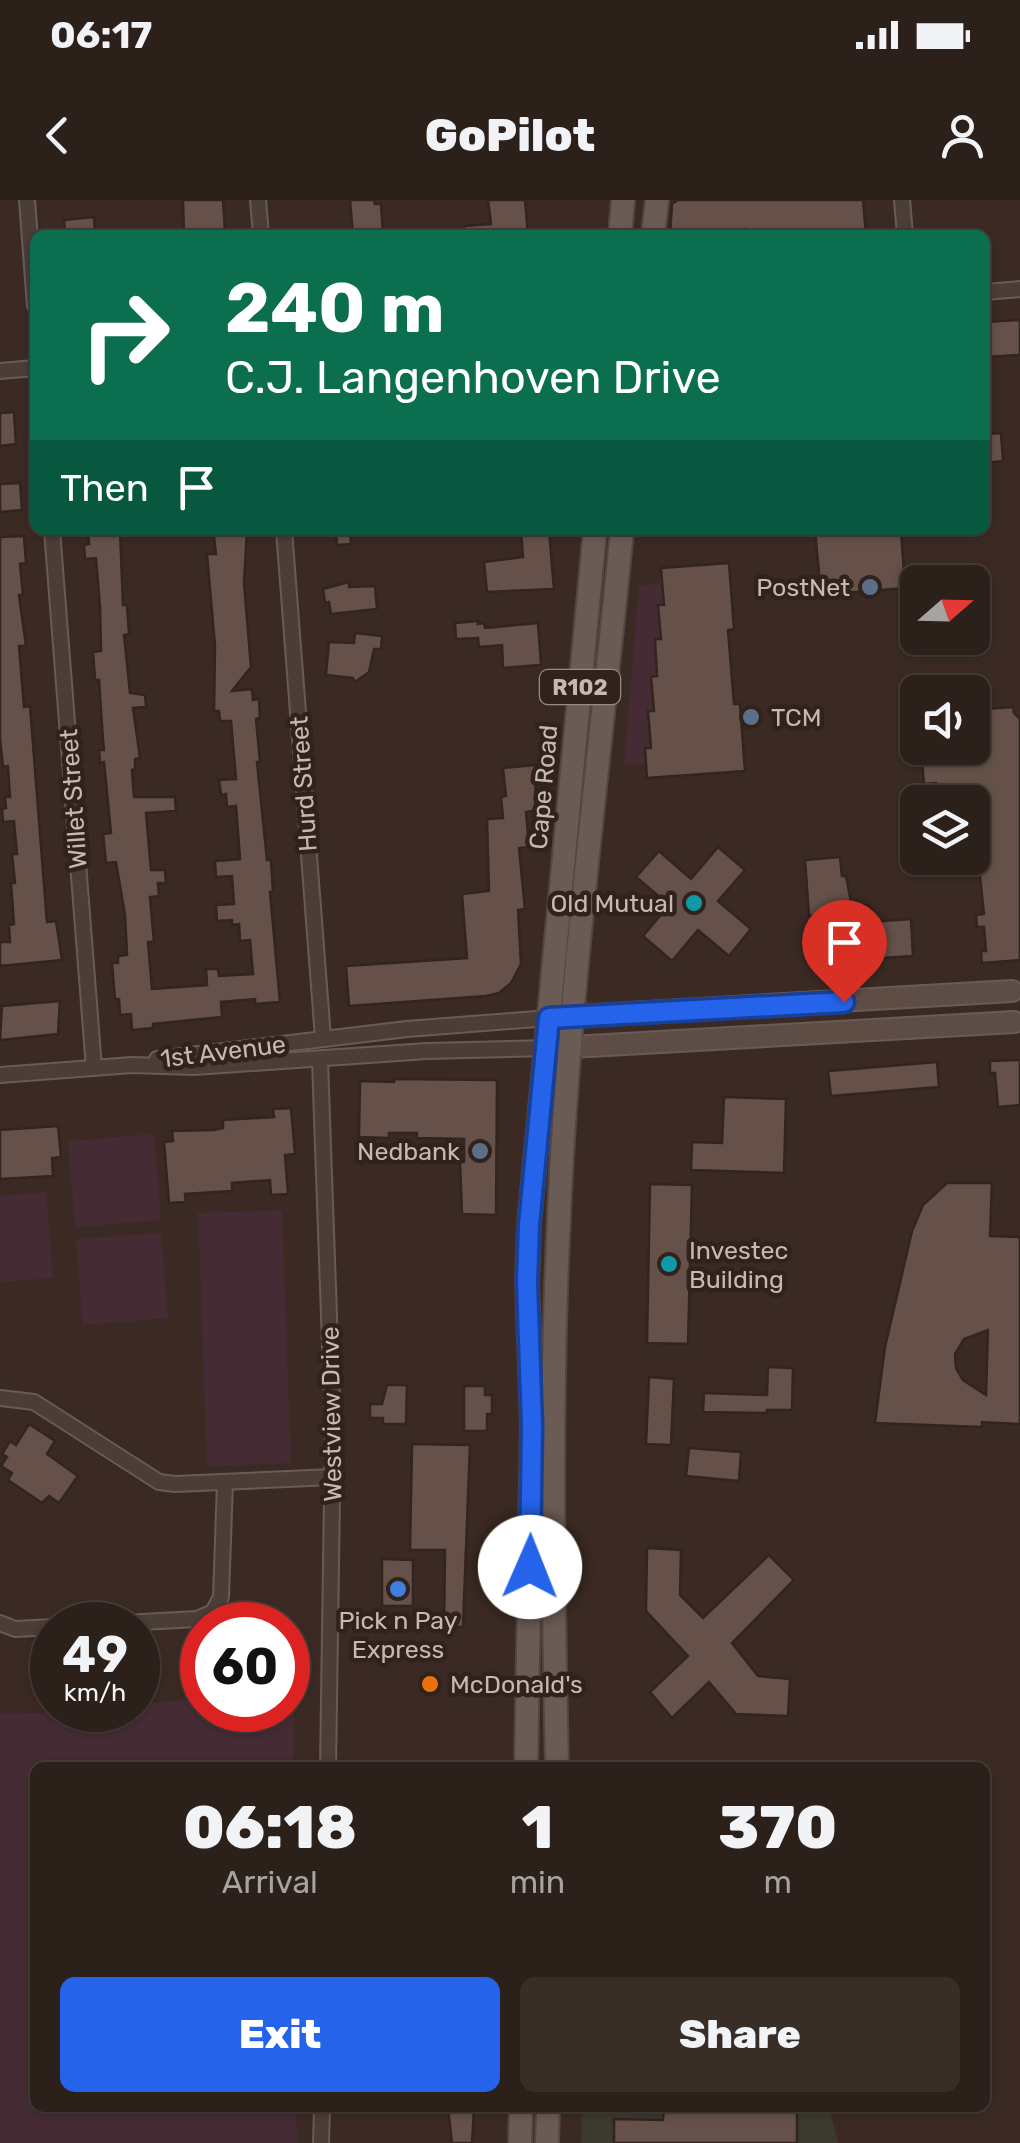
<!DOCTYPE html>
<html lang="en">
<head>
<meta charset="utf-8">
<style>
	:root { --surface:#2c201a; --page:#382d27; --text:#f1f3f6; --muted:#a6a3a2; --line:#483e39; --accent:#2563eb }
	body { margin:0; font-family:Rubik,sans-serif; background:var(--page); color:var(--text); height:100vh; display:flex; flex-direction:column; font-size:38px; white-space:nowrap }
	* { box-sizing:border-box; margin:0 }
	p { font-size:32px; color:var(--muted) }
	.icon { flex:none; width:55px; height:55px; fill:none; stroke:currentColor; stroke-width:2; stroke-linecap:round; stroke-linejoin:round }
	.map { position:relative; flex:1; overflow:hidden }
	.panel { position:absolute; left:30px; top:1562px; width:960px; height:350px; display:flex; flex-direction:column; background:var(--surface); border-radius:15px; box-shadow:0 2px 8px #0004,0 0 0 2px var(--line) }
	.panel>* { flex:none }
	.hud { position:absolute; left:30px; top:30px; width:960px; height:305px; border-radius:15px; box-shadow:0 2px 8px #0004,0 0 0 2px var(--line); background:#0b6e4f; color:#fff; overflow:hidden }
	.needle { width:65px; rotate:70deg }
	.fabs { position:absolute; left:900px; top:365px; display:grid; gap:20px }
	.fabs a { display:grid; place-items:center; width:90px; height:90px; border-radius:15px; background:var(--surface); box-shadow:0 2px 8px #0004,0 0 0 2px var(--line); font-size:50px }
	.speed { position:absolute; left:30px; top:1402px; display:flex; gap:20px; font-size:50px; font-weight:700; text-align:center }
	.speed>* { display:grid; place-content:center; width:130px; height:130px; border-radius:50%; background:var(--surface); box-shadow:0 2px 8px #0004,0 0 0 2px var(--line); line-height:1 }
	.speed small { font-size:25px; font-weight:400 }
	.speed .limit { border:15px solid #d22; background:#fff; color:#111 }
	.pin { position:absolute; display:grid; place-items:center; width:85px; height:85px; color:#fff; margin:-102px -42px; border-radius:50% 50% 50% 0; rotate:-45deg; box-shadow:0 0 10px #0007 }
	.pin .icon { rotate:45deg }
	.me { position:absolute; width:110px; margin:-55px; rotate:1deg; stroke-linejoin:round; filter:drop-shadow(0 0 8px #0008) }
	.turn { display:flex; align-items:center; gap:35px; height:210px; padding:0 30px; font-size:45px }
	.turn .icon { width:130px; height:130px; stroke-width:2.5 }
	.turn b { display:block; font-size:70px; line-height:85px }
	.then { display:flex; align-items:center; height:95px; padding:0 30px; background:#0003; gap:20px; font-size:38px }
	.eta { display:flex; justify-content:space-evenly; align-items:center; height:170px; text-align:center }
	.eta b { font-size:60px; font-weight:800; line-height:70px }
	.cta { display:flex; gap:20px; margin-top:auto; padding:20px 30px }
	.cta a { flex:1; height:115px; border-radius:15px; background:var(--accent); color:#fff; font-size:40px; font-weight:800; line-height:115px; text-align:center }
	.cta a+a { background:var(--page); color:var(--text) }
	.status { display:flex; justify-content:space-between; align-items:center; height:70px; padding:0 50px; background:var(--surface); direction:ltr }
	.status svg { height:28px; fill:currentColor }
	header { display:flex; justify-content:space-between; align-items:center; height:130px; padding:0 30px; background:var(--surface); font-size:45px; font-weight:800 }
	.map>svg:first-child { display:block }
	.medical { fill:#3c3a2e }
	.green { fill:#452c34 }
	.building { fill:#655149; stroke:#32241e; stroke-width:2.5; fill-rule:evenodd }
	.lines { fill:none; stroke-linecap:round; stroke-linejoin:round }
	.minor-casing { stroke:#695b55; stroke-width:18 }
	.secondary-casing { stroke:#695b55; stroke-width:24 }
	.primary-casing { stroke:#544640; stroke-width:26 }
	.minor { stroke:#4b3d37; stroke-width:14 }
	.secondary { stroke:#5e4d45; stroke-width:20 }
	.primary { stroke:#6b5b55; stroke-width:22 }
	.route-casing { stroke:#184099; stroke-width:25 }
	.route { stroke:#2563eb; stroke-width:18 }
	.service-dot { fill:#5c6f8a; stroke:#30221c; stroke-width:4 }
	.culture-dot { fill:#0f9aa8; stroke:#30221c; stroke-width:4 }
	.shop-dot { fill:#3f7fe0; stroke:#30221c; stroke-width:4 }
	.food-dot { fill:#e8710a; stroke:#30221c; stroke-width:4 }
	.labels { text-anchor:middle; stroke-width:9; stroke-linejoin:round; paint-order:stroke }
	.shield { fill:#30221c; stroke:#9a8c85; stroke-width:2.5 }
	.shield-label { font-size:22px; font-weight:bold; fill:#c7b9b2 }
	.poi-label { font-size:25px; fill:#c7b9b2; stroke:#30221c; text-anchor:end }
	.street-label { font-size:25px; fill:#c7b9b2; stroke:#30221c }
</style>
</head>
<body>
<div class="status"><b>06:17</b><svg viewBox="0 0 49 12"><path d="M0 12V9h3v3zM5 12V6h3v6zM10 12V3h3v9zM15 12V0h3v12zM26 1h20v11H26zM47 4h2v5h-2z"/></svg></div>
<header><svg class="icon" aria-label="back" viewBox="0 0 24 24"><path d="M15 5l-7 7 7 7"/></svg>GoPilot<svg class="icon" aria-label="person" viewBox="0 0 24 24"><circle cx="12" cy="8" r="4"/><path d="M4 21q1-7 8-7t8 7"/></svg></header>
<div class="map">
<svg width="1020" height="1943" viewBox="0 0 1020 1943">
	<rect width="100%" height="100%" fill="#3b2a23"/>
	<path class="medical" d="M582,1908H829L838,1943H581Z"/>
	<g class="green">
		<path d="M662,382L664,405L658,406L661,439L655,440L657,477H651L654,511L648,512L651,548L645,549L646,564L624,565L639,386Z"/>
		<path d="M154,934L161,1020L75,1027L68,941Z"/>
		<path d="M46,992L53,1078L0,1082V996Z"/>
		<path d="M282,1010L291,1263L207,1266L198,1013Z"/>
		<path d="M161,1033L168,1118L83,1125L76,1039Z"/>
		<path d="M294,1492V1567L35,1568V1908H296L297,1943H0V1514L138,1510V1504L202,1499V1510H288V1493Z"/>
	</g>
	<g class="building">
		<path d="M183,0H223L225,31L184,35Z"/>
		<path d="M350,0H374L375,4H381L383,35H353Z"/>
		<path d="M488,0H525L528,35H465L464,26L491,24Z"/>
		<path d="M678,0H863L866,35H746V29L717,32V35H670L672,4Z"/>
		<path d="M94,17L95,35H65L64,20Z"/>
		<path d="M1020,120V155L985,157V122Z"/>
		<path d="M14,212L16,244L0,246V213Z"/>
		<path d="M1001,233L1003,261L985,263V234Z"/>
		<path d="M20,283L22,310L0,312V284Z"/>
		<path d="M94,330H120L123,405H127L129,434L124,435L130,493L145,495L146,507L133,508L140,558L135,559V569L132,570L134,597H175L176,611L146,613L151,670H165L166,683H158L159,696L150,697L154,742H148L152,789L207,785L206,769H218L219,776L253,774L250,740L240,741L239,724L232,725V720L217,721L216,705L234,704L232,676L216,677L215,661L240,659L236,606L227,607L226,594L221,595L219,580L236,579L231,521H220L219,511H214L215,446L207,354H216L213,330H247L244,383L251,467L232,491L252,489L253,500L259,499L260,518L256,519L260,562H257L267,660H271L273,692H270L280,802L255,804V799L221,802L222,817L153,824V828L132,830L131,814L120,815L119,799H115L112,763H118V756L127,755L125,715L116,662L106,663L103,634L111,633L104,562L100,563L99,550H104L103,540L99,480H95L93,452L101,451L100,407L96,358L85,359L84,345L89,344L88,332Z"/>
		<path d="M336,330H350L351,344L337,345Z"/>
		<path d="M521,330H549L554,389L487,392L484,362L523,357Z"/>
		<path d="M815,330H901L905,388L821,395Z"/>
		<path d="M24,336L26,363L20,364L23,395H19L26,446H19L24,507L30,506L47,722L56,721L62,760L0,766V742H10L9,725L14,724L11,683H15L12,654H17L14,621L3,622L2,609L6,608L5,597H10L8,566L3,567L0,539V337Z"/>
		<path d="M729,363L734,429L728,430L734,504H740L745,571L647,578L645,548H651L648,511H654L651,477L657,476L655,439H661L658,405H664L661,368Z"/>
		<path d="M349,382V387L375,386L377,409L331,414L329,402L325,403L323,389Z"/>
		<path d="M478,421V424L484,423L485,428L538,423L541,465L503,468L502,445L479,447L478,438L456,439L455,423Z"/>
		<path d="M355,433L382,436L381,449H374L369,472L355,482L353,478L326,475L329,442L354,443Z"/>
		<path d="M1013,507L1014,513L1020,519V760L982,763L981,751H986L984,727H977L976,715L984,714L972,602H938L936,583L924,584L921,548H972V510Z"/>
		<path d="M536,565L535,607L533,611L526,612L529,647L519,648L525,709L518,710L521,764L511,783L499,793L486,796L349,806L346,766L467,758L462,694L489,691L487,619L503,618L501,597L506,596L503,568Z"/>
		<path d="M718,647L745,670L718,701L751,729L729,756L698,730L672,761L643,736L669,705L636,677L659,651L691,679Z"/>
		<path d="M840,657L842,676H846L852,707L869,705L870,722L911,719L913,756L867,759L868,769L836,772L835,757L827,758L824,716H809L805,660Z"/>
		<path d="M60,801L58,834L0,840L2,806Z"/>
		<path d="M1020,860V905L998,907L995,873H990V861Z"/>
		<path d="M937,862L939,887L831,896L828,871Z"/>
		<path d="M394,879L497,880L496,1015L462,1014L460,962H464V939L417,938V933H389V938L359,937L360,881L394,882Z"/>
		<path d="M724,897L786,899L784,973L691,970L692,942L722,943Z"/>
		<path d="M291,908L295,954L285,955L288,994L271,995L270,980L232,983V991L185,994L186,1002L169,1003L164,942L173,941L172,931L214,930L223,928V920L274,917L273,909Z"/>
		<path d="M58,926L61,957L52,958L53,976L0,979V930Z"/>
		<path d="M947,983H992L990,1036L1020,1037V1224L982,1222V1227L875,1223L885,1147L912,1031L923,1005ZM988,1130L986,1195L963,1180L956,1168L955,1154L964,1139Z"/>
		<path d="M650,984L692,985L688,1144L647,1143Z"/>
		<path d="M768,1167L793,1168L792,1210H767V1213L703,1212L704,1193L767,1195Z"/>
		<path d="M649,1177L674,1179L671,1245L646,1244Z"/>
		<path d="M387,1185H407L406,1224H383V1218H370V1204H382Z"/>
		<path d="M464,1186H485V1195H492V1214H487V1231H464Z"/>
		<path d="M29,1224L55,1241L47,1254L78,1276L59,1303L49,1296L42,1303L8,1280L12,1273L1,1266L7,1257L2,1254L10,1241L16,1245Z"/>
		<path d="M412,1244L470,1245L463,1427H444L445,1350H410Z"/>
		<path d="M689,1248L741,1252L739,1281L686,1276Z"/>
		<path d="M647,1348L681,1350L680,1395L703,1418L769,1355L794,1380L732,1443L758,1476L790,1479L788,1516L736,1514L709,1482L672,1518L650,1492L688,1456L646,1411Z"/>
		<path d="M382,1359L413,1360V1406H382Z"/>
		<path d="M448,1908H474L472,1943H452Z"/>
		<path d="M664,1908H797V1943H614V1919L663,1920Z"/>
	</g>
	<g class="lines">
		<defs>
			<g id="minor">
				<path d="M27,0L35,106"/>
				<path d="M258,0L261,35"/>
				<path d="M902,0L905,35"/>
				<path d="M985,92L1020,89"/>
				<path d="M0,171L35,168"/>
				<path d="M52,330L94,868"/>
				<path d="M284,330L323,838"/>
				<path d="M157,859L407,829L549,818"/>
				<path d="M320,861L333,1229L328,1568"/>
				<path d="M0,875L132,865L194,867L427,851L547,848"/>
				<path d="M0,1198L34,1202L159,1282L175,1284L333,1277"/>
				<path d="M0,1423L15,1429L52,1427"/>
				<path d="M87,1425L197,1419L213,1412L221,1397L225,1282"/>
				<path d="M321,1943L322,1908"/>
			</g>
			<g id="secondary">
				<path d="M560,817L1012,791"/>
				<path d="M554,848L1014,822"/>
			</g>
			<g id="primary">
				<path d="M620,35L623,0"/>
				<path d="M653,35L657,0"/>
				<path d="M526,1568L532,1225L527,1082L529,1025L595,330"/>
				<path d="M557,1568C553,1384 550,1199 559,1015C569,786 600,558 622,330"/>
				<path d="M520,1943L521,1908"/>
				<path d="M547,1943L548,1908"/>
			</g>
		</defs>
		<use href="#minor" class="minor-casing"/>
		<use href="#secondary" class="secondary-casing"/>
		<use href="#primary" class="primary-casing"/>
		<use href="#minor" class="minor"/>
		<use href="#secondary" class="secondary"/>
		<use href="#primary" class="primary"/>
	</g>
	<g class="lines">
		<defs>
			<path id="route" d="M530,1367L532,1225L527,1082L529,1025L549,818L844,802"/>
		</defs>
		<use href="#route" class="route-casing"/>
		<use href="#route" class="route"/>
	</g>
	<g class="service-dot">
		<circle cx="870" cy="387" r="10"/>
		<circle cx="751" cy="517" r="10"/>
		<circle cx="480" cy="951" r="10"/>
	</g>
	<g class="culture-dot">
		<circle cx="694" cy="703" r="10"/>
		<circle cx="669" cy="1064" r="10"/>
	</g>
	<circle class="shop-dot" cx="398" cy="1389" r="10"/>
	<circle class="food-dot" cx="430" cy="1484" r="10"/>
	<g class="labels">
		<rect class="shield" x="540" y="470" width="80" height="34" rx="8"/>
		<g class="shield-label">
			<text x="580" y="495">R102</text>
		</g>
		<g class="poi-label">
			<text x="850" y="396">PostNet</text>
			<text x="771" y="526" text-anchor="start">TCM</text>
			<text x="674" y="712">Old Mutual</text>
			<text x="460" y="960">Nedbank</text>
			<text x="689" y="1059" text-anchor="start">Investec<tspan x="689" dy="29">Building</tspan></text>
			<text x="398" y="1429" text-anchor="middle">Pick n Pay<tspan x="398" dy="29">Express</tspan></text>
			<text x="450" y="1493" text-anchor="start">McDonald's</text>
		</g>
		<g class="street-label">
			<text transform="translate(303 584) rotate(-94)" y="9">Hurd Street</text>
			<text transform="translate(543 587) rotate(-85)" y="9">Cape Road</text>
			<text transform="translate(73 599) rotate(-94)" y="9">Willet Street</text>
			<text transform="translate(223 851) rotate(-7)" y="9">1st Avenue</text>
			<text transform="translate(331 1214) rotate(-91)" y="9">Westview Drive</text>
		</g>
	</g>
</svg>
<div class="fabs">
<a><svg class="needle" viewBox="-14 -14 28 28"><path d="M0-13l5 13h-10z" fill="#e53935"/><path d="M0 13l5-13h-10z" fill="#a6a3a2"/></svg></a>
<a><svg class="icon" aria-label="sound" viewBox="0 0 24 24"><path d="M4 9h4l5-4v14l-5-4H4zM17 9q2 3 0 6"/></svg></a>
<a><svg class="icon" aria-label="layers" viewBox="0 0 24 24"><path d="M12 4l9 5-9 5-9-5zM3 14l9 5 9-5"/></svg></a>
</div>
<div class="speed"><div>49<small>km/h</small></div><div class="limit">60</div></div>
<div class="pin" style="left:844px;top:802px;background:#d93025"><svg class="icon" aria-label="arrive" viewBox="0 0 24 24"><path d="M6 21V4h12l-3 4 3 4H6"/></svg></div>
<svg class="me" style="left:530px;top:1367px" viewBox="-20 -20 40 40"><circle r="19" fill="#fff"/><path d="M0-13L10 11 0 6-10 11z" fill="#2563eb"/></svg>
<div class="hud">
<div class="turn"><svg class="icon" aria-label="right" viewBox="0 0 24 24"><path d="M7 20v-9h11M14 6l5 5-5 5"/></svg><div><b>240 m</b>C.J. Langenhoven Drive</div></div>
<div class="then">Then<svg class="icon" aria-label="arrive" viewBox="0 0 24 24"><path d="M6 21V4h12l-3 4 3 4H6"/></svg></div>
</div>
<section class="panel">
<div class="eta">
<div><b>06:18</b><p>Arrival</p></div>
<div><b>1</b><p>min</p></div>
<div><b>370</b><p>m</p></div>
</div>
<div class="cta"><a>Exit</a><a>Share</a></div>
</section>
</div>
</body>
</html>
